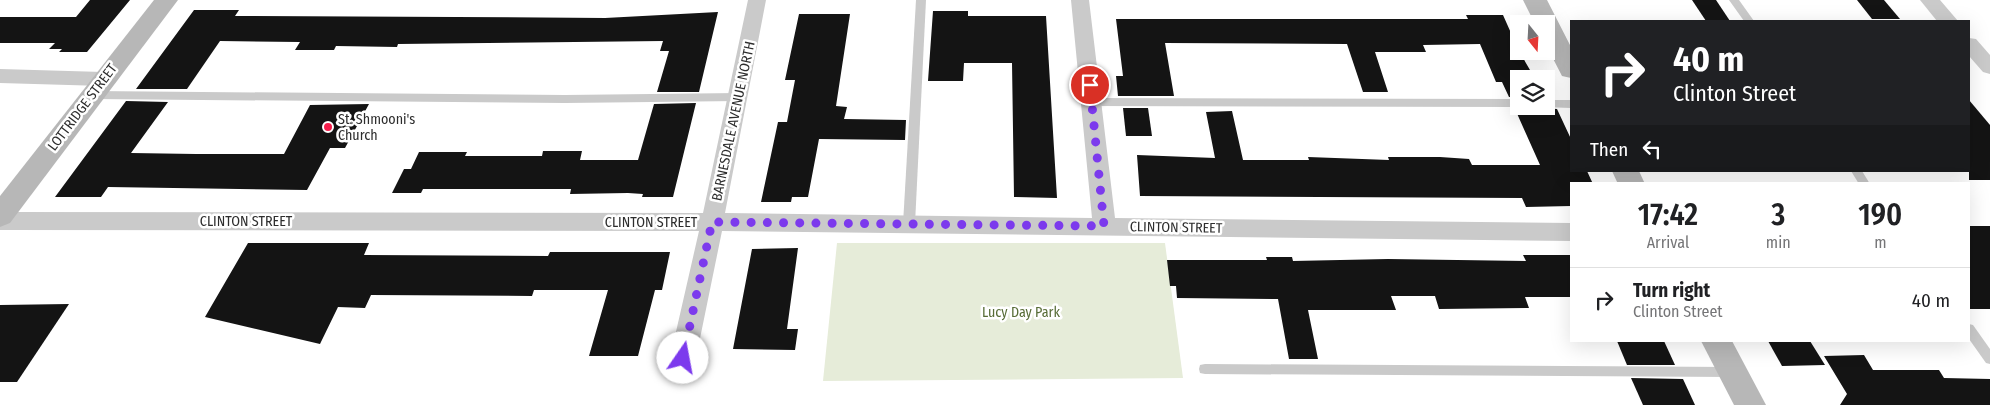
<!DOCTYPE html>
<html lang="en">
<head>
<meta charset="utf-8">
<style>
	:root { --surface:#fff; --page:#f6f6f6; --text:#202124; --muted:#757577; --line:#e0e0e0 }
	body { margin:0; font-family:"Fira Sans Condensed",sans-serif; background:var(--page); color:var(--text); height:100vh; display:flex; flex-direction:column; font-size:19px; white-space:nowrap }
	* { box-sizing:border-box; margin:0 }
	p { font-size:16px; color:var(--muted) }
	.icon { flex:none; width:28px; height:28px; fill:none; stroke:currentColor; stroke-width:2; stroke-linecap:round; stroke-linejoin:round }
	.map { position:relative; flex:1; overflow:hidden }
	.details { position:absolute; left:1570px; top:182px; width:400px; height:160px; display:flex; flex-direction:column; background:var(--surface); border-radius:0px; box-shadow:0 5px 20px #0002 }
	.details>* { flex:none }
	.banner { position:absolute; left:1570px; top:20px; width:400px; height:152px; border-radius:0px; box-shadow:0 5px 20px #0002; background:#202124; color:#fff; overflow:hidden }
	.needle { width:32px; rotate:162deg }
	.fabs { position:absolute; left:1510px; top:15px; display:grid; gap:10px }
	.fabs a { display:grid; place-items:center; width:45px; height:45px; border-radius:0px; background:var(--surface); box-shadow:0 5px 20px #0002; font-size:25px }
	.pin { position:absolute; display:grid; place-items:center; width:42px; height:42px; color:#fff; margin:-21px; border:2px solid #fff; border-radius:50%; box-shadow:0 1px 5px #0007 }
	.me { position:absolute; width:55px; margin:-28px; rotate:12deg; stroke-linejoin:round; filter:drop-shadow(0 0 4px #0008) }
	.turn { display:flex; align-items:center; gap:18px; height:105px; padding:0 20px; font-size:22px }
	.turn .icon { width:65px; height:65px; stroke-width:2.5 }
	.turn b { display:block; font-size:35px; line-height:42px }
	.then { display:flex; align-items:center; height:48px; padding:0 20px; background:#0003; gap:10px; font-size:19px }
	.eta { display:flex; justify-content:space-evenly; align-items:center; height:85px; text-align:center }
	.eta b { font-size:30px; font-weight:600; line-height:35px }
	ul { padding:0; list-style:none }
	li { display:flex; align-items:center; gap:15px; height:65px; padding:0 20px; border-top:1px solid var(--line) }
	li div { flex:1 }
	li b { display:block; font-size:19px }
	li em { font-style:normal }
	.map>svg:first-child { display:block }
	.green { fill:#e6ecd9 }
	.building { fill:#141414 }
	.lines { fill:none; stroke-linecap:round; stroke-linejoin:round }
	.lane { fill:#cacaca; fill-rule:evenodd }
	.street { fill:#cacaca; fill-rule:evenodd }
	.secondary { fill:#b7b7b7; fill-rule:evenodd }
	.route { stroke:#7c3aed; stroke-width:9; stroke-dasharray:0 16.2 }
	.poi-dot { fill:#f51d4b; stroke:#fff; stroke-width:2 }
	.labels { text-anchor:middle; stroke-width:5; stroke-linejoin:round; paint-order:stroke }
	.street-label { font-size:14px; fill:#2d2d2d; stroke:#fff }
	.poi-label { font-size:14px; fill:#2d2d2d; stroke:#fff; text-anchor:start }
	.park-label { font-size:14px; fill:#576c36; stroke:#fff }
</style>
</head>
<body>
<div class="map">
<svg width="1990" height="405" viewBox="0 0 1990 405">
	<rect width="100%" height="100%" fill="#fff"/>
	<path class="green" d="M837,243H1165L1183,378L823,381Z"/>
	<g class="building">
		<path d="M90,0H130L87,52H59L62,49H49L55,43H0V17H76Z"/>
		<path d="M1692,0H1716L1730,21H1706Z"/>
		<path d="M1857,0H1884L1900,19H1872Z"/>
		<path d="M194,10H239L235,16L455,17L605,18L718,12L699,92H657L669,51H660L663,41L398,44L397,47L336,46L334,50H295L300,42L220,41L187,89H136Z"/>
		<path d="M933,11H968V16H1046L1057,198L1014,197L1012,63H964L963,81H928Z"/>
		<path d="M799,14H850L836,106L847,107L844,119L906,120L905,140L819,139L808,197H792L791,202H761L778,122H787L795,80H785Z"/>
		<path d="M1466,15H1503L1519,51L1530,70H1540L1543,79H1519V97H1509L1502,82H1496L1480,44L1423,45L1426,52H1375L1388,92H1363L1347,44L1165,43L1174,96H1118L1116,76H1123L1116,19H1468Z"/>
		<path d="M1969,100L1990,125V180H1969Z"/>
		<path d="M126,101L168,102L131,153L196,154H284L310,105L369,104L345,148H330L307,190L108,187L101,197H55Z"/>
		<path d="M696,103L673,197H642L643,194L628,193L570,194L571,189H423L421,193H392L404,169H411L419,152H467L465,156H542L543,151H582L580,160H638L654,104Z"/>
		<path d="M1522,106L1557,109L1571,139V171H1587L1593,184H1571V206L1526,207L1522,198L1140,196L1137,155L1215,158L1206,112L1232,111L1243,160H1309L1308,157L1389,160L1388,157H1440L1469,159L1472,165H1540L1515,109Z"/>
		<path d="M1123,108H1148L1152,136H1126Z"/>
		<rect x="1969" y="226" width="21" height="83"/>
		<path d="M248,243H369L364,255L548,256L550,252H670L662,290H655L638,356H589L608,290H534L532,296L371,295L365,308L338,307L320,344L205,317Z"/>
		<path d="M798,248L787,329H798L795,350L733,349L752,249Z"/>
		<path d="M1523,255H1571V297H1525L1529,308L1439,309L1435,296H1391L1396,310H1308L1318,359H1289L1278,299L1177,298L1176,286H1170L1167,260H1267L1266,257H1292L1293,261L1388,259L1526,261Z"/>
		<path d="M69,304L17,382H0V305Z"/>
		<path d="M1617,341H1664L1675,365H1627Z"/>
		<path d="M1768,341H1810L1825,365L1782,366Z"/>
		<path d="M1864,355L1873,370H1939L1944,378L1990,379V405H1840L1847,394L1824,356Z"/>
		<path d="M1631,378L1683,379L1695,405H1643Z"/>
	</g>
	<g class="lines">
		<g class="lane">
			<path d="M916,0H926L915,224L913,227H905L903,224Z"/>
			<path d="M1729,0H1739L1754,21H1744Z"/>
			<path d="M93,91L565,95L739,93L744,97L739,101L565,103L93,99L88,95Z"/>
			<path d="M1092,98L1519,99V106H1520L1519,107L1092,106L1087,102Z"/>
			<path d="M1546,100H1571V108L1542,107L1546,106Z"/>
			<path d="M1851,171H1862L1870,184H1859Z"/>
			<path d="M1969,324L1973,325L1990,349V364L1986,363L1969,339Z"/>
			<path d="M1205,364L1731,367L1736,368L1737,372L1736,376L1731,377L1205,374L1200,373L1199,369L1200,365Z"/>
		</g>
		<g class="street">
			<path d="M748,0H766L725,213L1092,218L1071,0H1089L1115,218L1571,223V241L722,231L696,358L692,366L683,369L674,366L670,358L699,231L0,230V212L703,213Z"/>
			<path d="M1920,0H1940L1958,21H1937Z"/>
			<path d="M1969,38L1976,39L1990,55V74L1983,72L1969,56Z"/>
			<path d="M0,69L103,72L110,74L113,79L110,84L103,86L0,83Z"/>
		</g>
		<g class="secondary">
			<path d="M154,0H178L10,223L0,227V196Z"/>
			<path d="M1523,0H1547L1571,47V78L1562,76L1546,45V24H1535Z"/>
			<path d="M1612,171H1639L1645,184H1618Z"/>
			<path d="M1701,341H1732L1766,405H1734Z"/>
		</g>
	</g>
	<g class="lines">
		<path class="route" d="M683,358L712,222L1104,226L1090,85"/>
	</g>
	<circle class="poi-dot" cx="328" cy="127" r="5"/>
	<g class="labels">
		<g class="street-label">
			<text transform="translate(82 107) rotate(-53)" y="5">LOTTRIDGE STREET</text>
			<text transform="translate(733 121) rotate(-78)" y="5">BARNESDALE AVENUE NORTH</text>
			<text x="246" y="226">CLINTON STREET</text>
			<text x="651" y="227">CLINTON STREET</text>
			<text transform="translate(1176 227) rotate(1)" y="5">CLINTON STREET</text>
		</g>
		<g class="poi-label">
			<text x="338" y="124">St. Shmooni's<tspan x="338" dy="16">Church</tspan></text>
		</g>
		<g class="park-label">
			<text x="1021" y="317">Lucy Day Park</text>
		</g>
	</g>
</svg>
<div class="fabs">
<a><svg class="needle" viewBox="-14 -14 28 28"><path d="M0-13l5 13h-10z" fill="#e53935"/><path d="M0 13l5-13h-10z" fill="#757577"/></svg></a>
<a><svg class="icon" aria-label="layers" viewBox="0 0 24 24"><path d="M12 4l9 5-9 5-9-5zM3 14l9 5 9-5"/></svg></a>
</div>
<div class="pin" style="left:1090px;top:85px;background:#d93025"><svg class="icon" aria-label="arrive" viewBox="0 0 24 24"><path d="M6 21V4h12l-3 4 3 4H6"/></svg></div>
<svg class="me" style="left:683px;top:358px" viewBox="-20 -20 40 40"><circle r="19" fill="#fff"/><path d="M0-13L10 11 0 6-10 11z" fill="#7c3aed"/></svg>
<div class="banner">
<div class="turn"><svg class="icon" aria-label="right" viewBox="0 0 24 24"><path d="M7 20v-9h11M14 6l5 5-5 5"/></svg><div><b>40 m</b>Clinton Street</div></div>
<div class="then">Then<svg class="icon" aria-label="left" viewBox="0 0 24 24"><path d="M17 20v-9H6M10 6l-5 5 5 5"/></svg></div>
</div>
<section class="details">
<div class="eta">
<div><b>17:42</b><p>Arrival</p></div>
<div><b>3</b><p>min</p></div>
<div><b>190</b><p>m</p></div>
</div>
<ul>
<li><svg class="icon" aria-label="right" viewBox="0 0 24 24"><path d="M7 20v-9h11M14 6l5 5-5 5"/></svg><div><b>Turn right</b><p>Clinton Street</p></div><em>40 m</em></li>
</ul>
</section>
</div>
</body>
</html>
